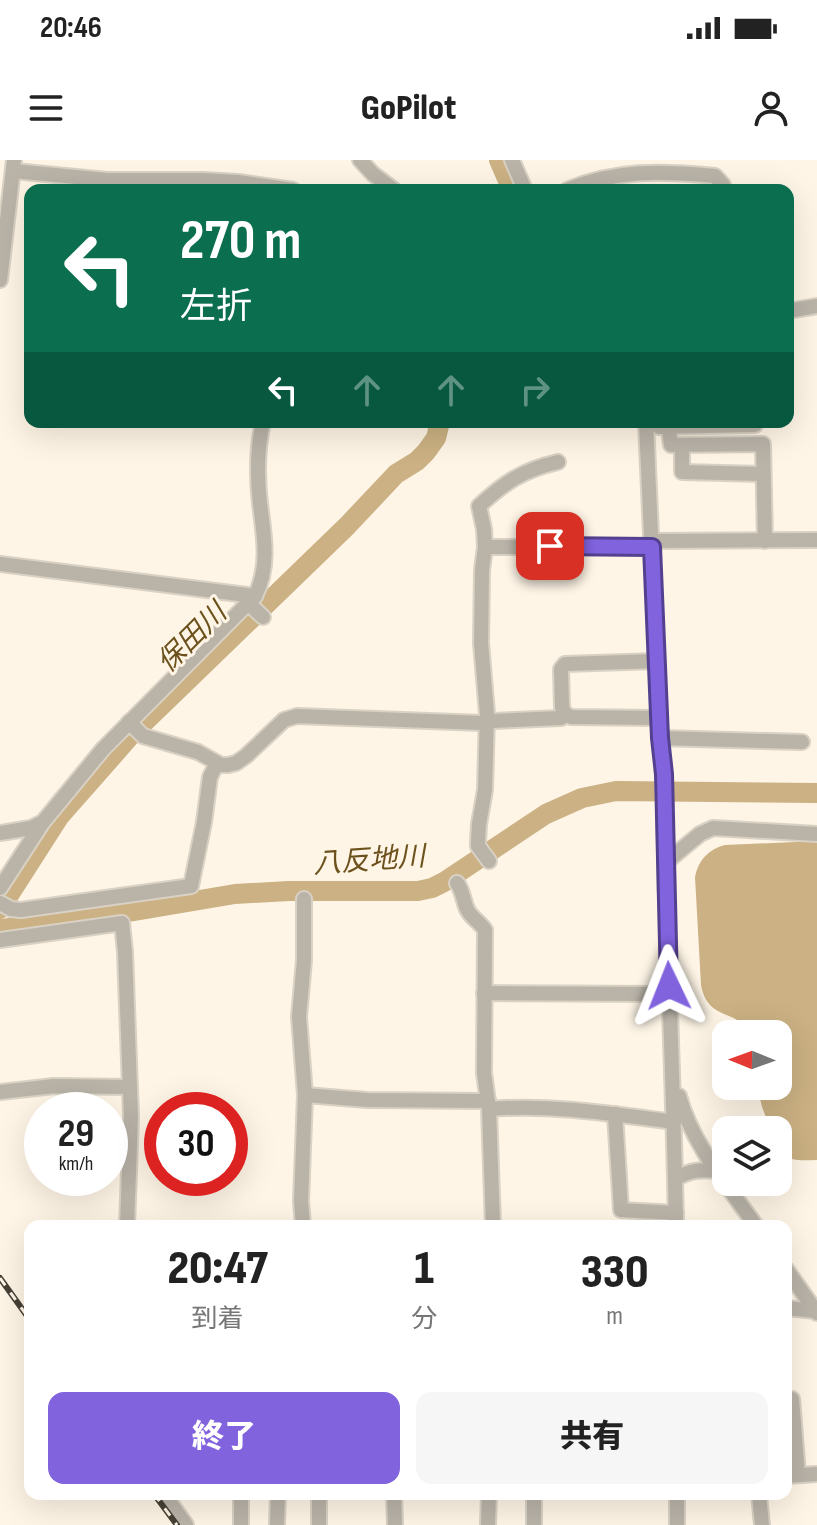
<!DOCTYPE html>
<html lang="ja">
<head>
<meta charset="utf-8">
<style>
	:root { --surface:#fff; --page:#f6f6f6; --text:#222; --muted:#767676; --accent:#8163de }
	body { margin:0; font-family:"Sofia Sans Condensed","Noto Sans JP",sans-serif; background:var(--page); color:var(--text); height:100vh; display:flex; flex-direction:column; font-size:30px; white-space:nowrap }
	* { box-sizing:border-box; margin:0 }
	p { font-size:26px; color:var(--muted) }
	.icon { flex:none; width:44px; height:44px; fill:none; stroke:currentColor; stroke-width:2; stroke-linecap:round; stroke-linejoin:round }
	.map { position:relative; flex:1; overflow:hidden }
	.drawer { position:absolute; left:24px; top:1060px; width:768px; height:280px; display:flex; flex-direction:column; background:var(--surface); border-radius:16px; box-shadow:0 8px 32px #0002 }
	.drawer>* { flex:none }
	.guide { position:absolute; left:24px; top:24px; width:770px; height:244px; border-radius:16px; box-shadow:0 8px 32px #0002; background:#0b6e4f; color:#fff; overflow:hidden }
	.needle { width:52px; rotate:271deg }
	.fabs { position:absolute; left:712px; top:860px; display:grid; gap:16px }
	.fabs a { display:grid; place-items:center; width:80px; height:80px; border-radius:16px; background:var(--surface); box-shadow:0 8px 32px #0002; font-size:40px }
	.speed { position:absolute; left:24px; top:932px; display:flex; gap:16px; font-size:40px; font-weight:700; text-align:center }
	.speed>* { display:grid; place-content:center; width:104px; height:104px; border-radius:50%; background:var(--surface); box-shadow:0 8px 32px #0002; line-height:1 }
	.speed small { font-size:20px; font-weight:400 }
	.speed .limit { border:12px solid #d22; background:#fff; color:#111 }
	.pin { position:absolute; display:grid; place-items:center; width:68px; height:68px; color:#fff; margin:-34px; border-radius:16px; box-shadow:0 4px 12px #0006 }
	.me { position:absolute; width:88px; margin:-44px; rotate:358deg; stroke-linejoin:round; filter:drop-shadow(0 0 6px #0008) }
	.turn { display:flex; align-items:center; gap:28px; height:168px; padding:0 24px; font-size:36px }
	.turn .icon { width:104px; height:104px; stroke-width:2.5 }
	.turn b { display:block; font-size:56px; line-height:68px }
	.lanes { display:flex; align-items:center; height:76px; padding:0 24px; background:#0003; justify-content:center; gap:40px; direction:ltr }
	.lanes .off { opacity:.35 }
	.eta { display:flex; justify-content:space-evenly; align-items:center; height:136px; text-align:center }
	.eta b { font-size:48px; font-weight:800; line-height:56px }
	.cta { display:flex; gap:16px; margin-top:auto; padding:16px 24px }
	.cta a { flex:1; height:92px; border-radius:16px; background:var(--accent); color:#fff; font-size:32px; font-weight:800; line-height:92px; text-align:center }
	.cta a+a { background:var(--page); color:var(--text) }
	.status { display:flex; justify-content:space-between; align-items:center; height:56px; padding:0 40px; background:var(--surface); direction:ltr }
	.status svg { height:22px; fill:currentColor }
	header { display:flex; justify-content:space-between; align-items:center; height:104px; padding:0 24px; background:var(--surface); font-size:36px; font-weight:800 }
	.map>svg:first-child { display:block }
	.water { fill:#cbb183 }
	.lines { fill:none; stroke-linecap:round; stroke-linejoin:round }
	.river { stroke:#cbb183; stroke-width:20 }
	.minor-casing { stroke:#d9d1c3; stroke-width:18 }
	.minor { stroke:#b9b3a8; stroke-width:14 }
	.rail-casing { stroke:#464036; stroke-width:6 }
	.rail { stroke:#fef5e6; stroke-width:3; stroke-dasharray:9; stroke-linecap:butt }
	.route-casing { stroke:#544090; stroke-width:20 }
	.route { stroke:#8163de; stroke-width:14 }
	.labels { text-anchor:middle; stroke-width:6; stroke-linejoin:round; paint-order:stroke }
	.water-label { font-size:28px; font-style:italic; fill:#6c511c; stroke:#fef5e6 }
</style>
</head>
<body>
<div class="status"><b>20:46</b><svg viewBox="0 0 49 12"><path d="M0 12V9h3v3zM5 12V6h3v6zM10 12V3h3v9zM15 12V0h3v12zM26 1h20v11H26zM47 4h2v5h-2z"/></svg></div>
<header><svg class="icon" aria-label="menu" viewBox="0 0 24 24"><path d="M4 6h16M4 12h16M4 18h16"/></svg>GoPilot<svg class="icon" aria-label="person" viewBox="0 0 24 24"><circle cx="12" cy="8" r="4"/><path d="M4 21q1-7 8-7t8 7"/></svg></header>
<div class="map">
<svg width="817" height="1365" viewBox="0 0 817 1365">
	<rect width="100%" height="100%" fill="#fef5e6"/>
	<path class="water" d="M817,681V1000C789,1001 778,1001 778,970H771L762,947L757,926H778V874H751C737,848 708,862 701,825L695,717C698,700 709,689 725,685Z"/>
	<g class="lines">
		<g class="river">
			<path d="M499,0L512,30"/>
			<path d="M0,749L59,657L132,574L347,366L396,314L417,301L426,292L436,278L440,262"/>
			<path d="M0,769L93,758L235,734L289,731H418L432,728L444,722L546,654L582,638L616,631L817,633"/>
		</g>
		<defs>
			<g id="minor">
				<path d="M360,0L373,14L394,30"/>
				<path d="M512,0L525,30"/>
				<path d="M14,11L107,20H204L238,22L293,30"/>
				<path d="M567,30C617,9 661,11 715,16L723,25L722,30"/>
				<path d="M0,120L14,0"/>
				<path d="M788,151L817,146"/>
				<path d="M646,262L660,578C666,630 664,683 666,736C670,846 674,956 676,1066"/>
				<path d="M668,262L671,285L763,284L765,381"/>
				<path d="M659,267L755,265"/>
				<path d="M682,286V312L763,314"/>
				<path d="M651,381L817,380"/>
				<path d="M485,387H652"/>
				<path d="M0,404L255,436C270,407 264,375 260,344C257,317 257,288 263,262"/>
				<path d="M248,443L263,457"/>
				<path d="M657,501L565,504L561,509L562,547L564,553L571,557L659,558"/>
				<path d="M129,562L143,576L198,592L221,605H228L236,603L246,596L284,560L297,556L482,563L492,561L561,558L566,555"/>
				<path d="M660,578L802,582"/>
				<path d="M0,673L31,668L43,662L103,589L255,436"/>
				<path d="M489,701L478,686V682L479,664L485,630L487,554L481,483L482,410L485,387L484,369L479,346C505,322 523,310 558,302"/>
				<path d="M665,703L700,674L713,668L817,674"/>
				<path d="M457,723C463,731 463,740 467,749C471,758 480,762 485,770L484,913L489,949L493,1066"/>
				<path d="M0,728L41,665"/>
				<path d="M0,743L11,749L21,750L191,726L204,662L210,617L217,603"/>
				<path d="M0,780L122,763L125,792L131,956L127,1066"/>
				<path d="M484,833L670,834"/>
				<path d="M0,932L54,926L130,927"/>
				<path d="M305,935L367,940L488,941"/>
				<path d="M679,936C692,984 728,1026 756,1066"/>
				<path d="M489,949C551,944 613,954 674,962"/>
				<path d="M615,954L621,1050L676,1053"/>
				<path d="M675,1019C690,1010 701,1009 718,1011"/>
				<path d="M303,1066L301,1041L305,935L299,857L304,800V739"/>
				<path d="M786,1109L817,1153"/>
				<path d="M786,1148L816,1151"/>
				<path d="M792,1239L798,1315"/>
				<path d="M786,1316L817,1314"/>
				<path d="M164,1334L186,1365"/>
				<path d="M319,1334V1365"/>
				<path d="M394,1334L395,1365"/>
				<path d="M759,1334L762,1365"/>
				<path d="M241,1365V1335"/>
				<path d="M277,1365L278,1334"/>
				<path d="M488,1365L489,1334"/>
				<path d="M534,1365V1334"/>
				<path d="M677,1365V1334"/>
			</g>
		</defs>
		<use href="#minor" class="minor-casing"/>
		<use href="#minor" class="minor"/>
		<defs>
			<g id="rail">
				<path d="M0,1118L30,1160"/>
				<path d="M154,1334L177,1365"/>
			</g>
		</defs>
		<use href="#rail" class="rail-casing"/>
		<use href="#rail" class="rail"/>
	</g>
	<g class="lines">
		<defs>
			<path id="route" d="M550,386L652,387L660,578L664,614L669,826"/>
		</defs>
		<use href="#route" class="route-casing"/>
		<use href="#route" class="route"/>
	</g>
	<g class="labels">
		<g class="water-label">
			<text transform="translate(191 477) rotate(-45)" y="10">保田川</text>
			<text transform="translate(369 699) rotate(-4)" y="10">八反地川</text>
		</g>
	</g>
</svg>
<div class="fabs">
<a><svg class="needle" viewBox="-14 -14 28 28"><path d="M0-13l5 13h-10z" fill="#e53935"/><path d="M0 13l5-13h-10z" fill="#767676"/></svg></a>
<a><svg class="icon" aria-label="layers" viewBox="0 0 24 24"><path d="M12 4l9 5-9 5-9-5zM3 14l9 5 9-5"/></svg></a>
</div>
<div class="speed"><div>29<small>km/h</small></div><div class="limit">30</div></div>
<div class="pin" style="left:550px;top:386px;background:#d93025"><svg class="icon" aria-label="arrive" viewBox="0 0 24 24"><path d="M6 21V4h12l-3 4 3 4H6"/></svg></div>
<svg class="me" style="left:669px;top:826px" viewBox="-20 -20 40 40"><path d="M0-17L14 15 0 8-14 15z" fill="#8163de" stroke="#fff" stroke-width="4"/></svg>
<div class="guide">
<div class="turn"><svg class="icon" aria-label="left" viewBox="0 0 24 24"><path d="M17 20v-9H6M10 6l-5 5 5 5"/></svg><div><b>270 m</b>左折</div></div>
<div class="lanes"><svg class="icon" aria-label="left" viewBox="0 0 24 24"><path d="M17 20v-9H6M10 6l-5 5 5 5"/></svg><svg class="icon off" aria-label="ahead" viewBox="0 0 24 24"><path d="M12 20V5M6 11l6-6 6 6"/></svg><svg class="icon off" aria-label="ahead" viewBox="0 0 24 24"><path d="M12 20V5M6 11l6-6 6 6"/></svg><svg class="icon off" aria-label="right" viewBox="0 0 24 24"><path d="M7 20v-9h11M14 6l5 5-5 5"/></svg></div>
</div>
<section class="drawer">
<div class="eta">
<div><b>20:47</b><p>到着</p></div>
<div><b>1</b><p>分</p></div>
<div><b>330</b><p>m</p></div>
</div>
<div class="cta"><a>終了</a><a>共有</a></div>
</section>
</div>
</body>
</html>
